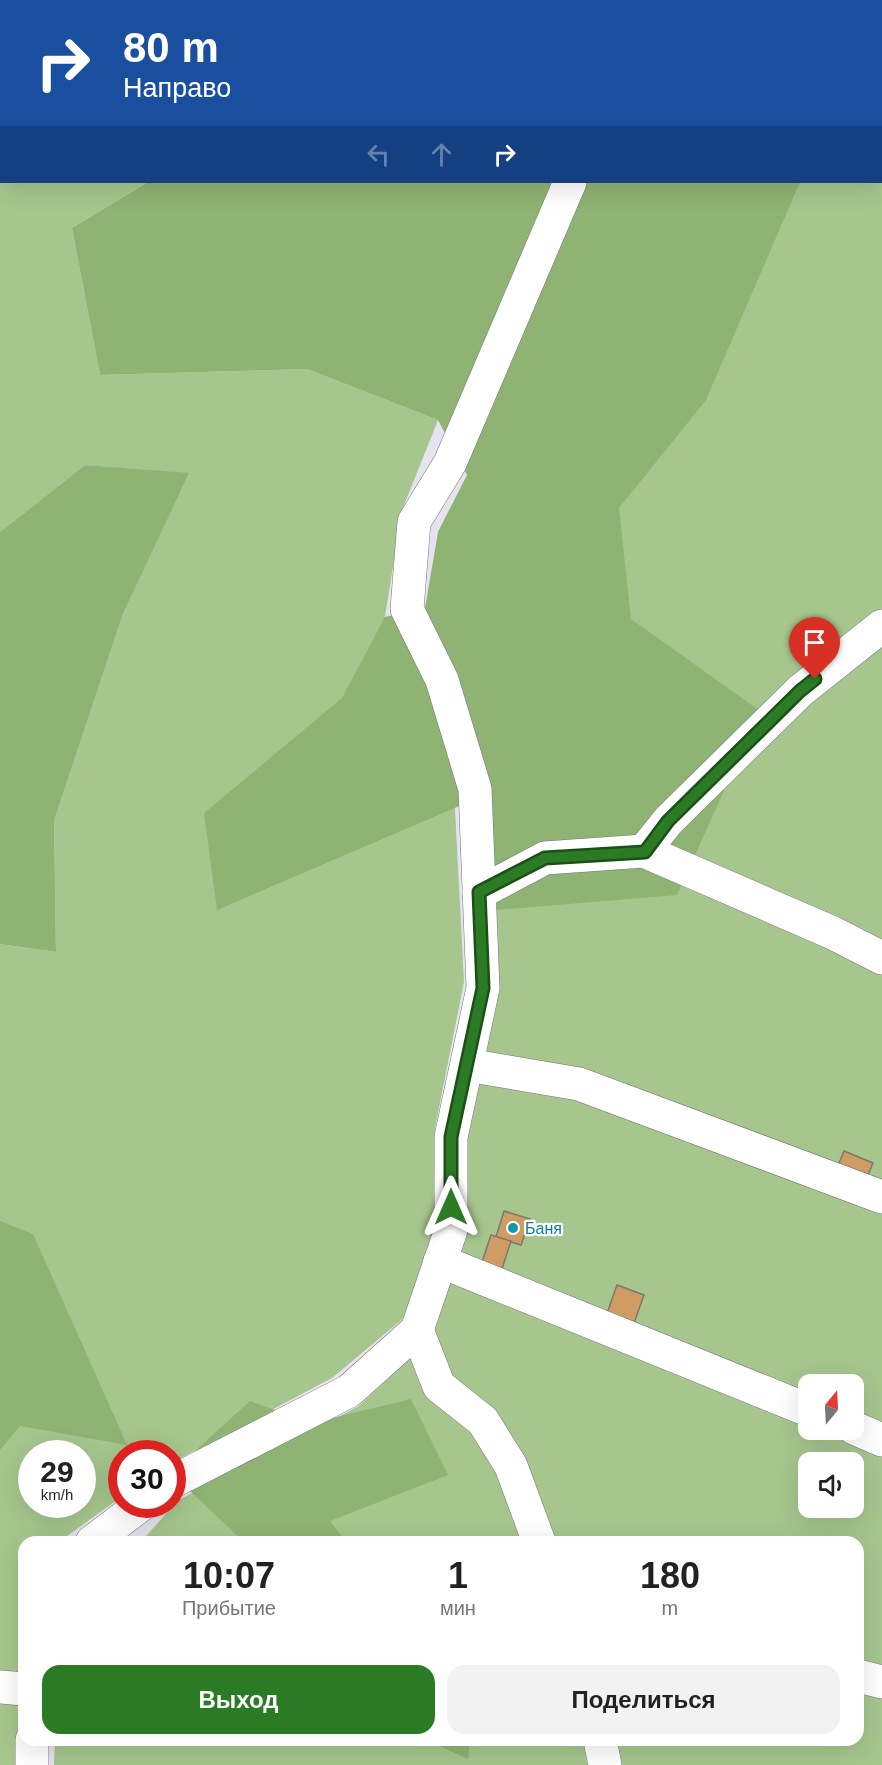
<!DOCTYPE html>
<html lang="ru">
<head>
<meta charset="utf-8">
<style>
	:root { --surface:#fff; --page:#f2f2f2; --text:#222; --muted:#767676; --accent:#2b7b25 }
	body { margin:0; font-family:Helvetica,sans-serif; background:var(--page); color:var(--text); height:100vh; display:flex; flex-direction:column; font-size:22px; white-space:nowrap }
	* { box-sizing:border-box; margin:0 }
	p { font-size:20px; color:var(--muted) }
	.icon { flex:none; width:33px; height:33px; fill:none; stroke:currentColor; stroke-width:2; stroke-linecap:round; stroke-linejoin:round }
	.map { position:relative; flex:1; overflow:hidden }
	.side { position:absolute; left:18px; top:1536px; width:846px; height:210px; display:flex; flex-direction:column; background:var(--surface); border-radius:18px; box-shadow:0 6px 24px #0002 }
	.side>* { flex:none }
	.top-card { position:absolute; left:0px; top:0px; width:882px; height:183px; box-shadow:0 6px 24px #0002; background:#1a4fa0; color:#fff; overflow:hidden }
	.needle { width:39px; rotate:18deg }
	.buttons { position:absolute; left:798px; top:1374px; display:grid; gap:12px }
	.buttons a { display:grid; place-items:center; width:66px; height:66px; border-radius:12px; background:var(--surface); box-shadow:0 6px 24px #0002; font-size:30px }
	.speed { position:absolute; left:18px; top:1440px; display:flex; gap:12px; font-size:30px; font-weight:700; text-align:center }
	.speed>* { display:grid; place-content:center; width:78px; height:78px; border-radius:50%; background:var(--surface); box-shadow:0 6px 24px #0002; line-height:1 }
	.speed small { font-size:15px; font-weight:400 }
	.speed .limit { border:9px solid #d22; background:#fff; color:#111 }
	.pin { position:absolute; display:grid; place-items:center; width:51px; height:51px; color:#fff; margin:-62px -26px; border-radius:50% 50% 50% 0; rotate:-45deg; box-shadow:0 0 6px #0007 }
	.pin .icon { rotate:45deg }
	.me { position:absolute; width:66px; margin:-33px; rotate:0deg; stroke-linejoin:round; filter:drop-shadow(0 0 4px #0008) }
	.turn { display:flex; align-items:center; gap:21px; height:126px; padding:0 24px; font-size:27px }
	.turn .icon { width:78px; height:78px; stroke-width:2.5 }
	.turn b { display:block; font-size:42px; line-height:51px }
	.lanes { display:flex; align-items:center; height:57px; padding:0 24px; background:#0003; justify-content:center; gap:30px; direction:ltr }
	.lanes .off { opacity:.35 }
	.eta { display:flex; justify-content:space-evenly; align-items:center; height:102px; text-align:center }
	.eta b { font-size:36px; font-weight:800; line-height:42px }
	.cta { display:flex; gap:12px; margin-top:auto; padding:12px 24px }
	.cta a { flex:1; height:69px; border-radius:18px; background:var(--accent); color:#fff; font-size:24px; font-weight:800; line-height:69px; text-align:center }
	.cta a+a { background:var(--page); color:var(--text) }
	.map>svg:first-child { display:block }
	.green { fill:#a6c68e; fill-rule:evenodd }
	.forest { fill:#8fb373 }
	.building { fill:#cf9c63; stroke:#7e776f; stroke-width:1.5 }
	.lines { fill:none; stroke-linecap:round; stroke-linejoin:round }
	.minor-casing { stroke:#76747d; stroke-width:34 }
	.minor { stroke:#fff; stroke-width:33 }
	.route-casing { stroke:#1c5018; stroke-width:15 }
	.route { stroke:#2b7b25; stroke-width:10 }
	.culture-dot { fill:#0f9aa8; stroke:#fff; stroke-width:2 }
	.labels { text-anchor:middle; stroke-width:4.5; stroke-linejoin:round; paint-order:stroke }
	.culture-label { font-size:16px; fill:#0d838f; stroke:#fff; text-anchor:start }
</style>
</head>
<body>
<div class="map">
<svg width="882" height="1765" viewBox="0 0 882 1765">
	<rect width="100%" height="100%" fill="#e5e3ed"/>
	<g class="green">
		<path d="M0,0H309L2,2V182H148L72,228L100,375L307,369L438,420L402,510L385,617L422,685L454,790L464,982L435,1128V1225L405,1317L332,1378L173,1462L172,1454H122L121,1497L63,1539L61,1542H24V1634L18,1650L23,1765H0V944L56,952L54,821L123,614L188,474L85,465L0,532ZM32,1454H82V1504H32Z"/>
		<path d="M701,0H882V1765H54L55,1740H858V1542H141L177,1501L359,1406L424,1345L498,994L492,792L438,532L621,182H880V2L700,1ZM808,1384H854V1430H808ZM808,1462H854V1508H808Z"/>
	</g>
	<g class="forest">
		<path d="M309,0H877L308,2Z"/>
		<path d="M148,182H800L706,400L619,508L631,619L760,711L677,895L495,910L492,792L217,910L204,813L342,698L385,617L425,608L438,532L467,475L438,420L307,369L100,375L72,228Z"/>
		<path d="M85,465L189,473L123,614L54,821L56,952L0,944V532Z"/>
		<path d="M0,1221L33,1234L127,1445L20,1426L0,1450Z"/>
		<path d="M411,1399L448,1475L330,1521L346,1542H244L173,1475V1471L250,1401L312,1423Z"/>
		<path d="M426,1740H470L468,1759Z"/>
	</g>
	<g class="building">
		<path d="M844,1151L873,1163L866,1180L837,1168Z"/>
		<path d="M504,1211L530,1219L521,1245L496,1237Z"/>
		<path d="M491,1235L511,1241L499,1278L479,1271Z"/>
		<path d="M617,1285L644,1295L633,1326L606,1316Z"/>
	</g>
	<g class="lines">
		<defs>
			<g id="minor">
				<path d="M193,2V0"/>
				<path d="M283,2V0"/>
				<path d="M652,2L653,0"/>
				<path d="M0,12L2,2"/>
				<path d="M882,626L800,691L668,821L644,851L833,933L882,958"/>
				<path d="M479,893L545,858L644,851"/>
				<path d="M467,1065L579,1084L882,1197"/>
				<path d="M440,1261L808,1410"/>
				<path d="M417,1330L439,1386L483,1421L511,1466L539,1542"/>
				<path d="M854,1428L882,1440"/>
				<path d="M172,1482L349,1391L417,1330L451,1230V1137L483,988L475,789L442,680L407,609L414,522L450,463L570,182"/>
				<path d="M92,1542L142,1504"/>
				<path d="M858,1676L882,1682"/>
				<path d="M0,1687L24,1689"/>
				<path d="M32,1740V1765"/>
				<path d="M600,1740L605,1765"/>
			</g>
		</defs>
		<use href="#minor" class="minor-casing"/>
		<use href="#minor" class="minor"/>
	</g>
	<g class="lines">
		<defs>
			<path id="route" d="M451,1207V1137L483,988L479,892L545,858L645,852L668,821L800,691L815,679"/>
		</defs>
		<use href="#route" class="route-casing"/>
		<use href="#route" class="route"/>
	</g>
	<circle class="culture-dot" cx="513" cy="1228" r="6"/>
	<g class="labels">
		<g class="culture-label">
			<text x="525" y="1234">Баня</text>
		</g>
	</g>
</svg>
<div class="buttons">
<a><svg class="needle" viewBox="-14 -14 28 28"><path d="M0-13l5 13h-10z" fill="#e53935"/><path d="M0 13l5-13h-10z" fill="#767676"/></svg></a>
<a><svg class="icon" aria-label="sound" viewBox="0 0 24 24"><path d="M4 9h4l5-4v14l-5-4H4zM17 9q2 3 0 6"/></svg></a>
</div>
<div class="speed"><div>29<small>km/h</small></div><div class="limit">30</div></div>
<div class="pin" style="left:815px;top:679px;background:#d93025"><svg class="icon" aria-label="arrive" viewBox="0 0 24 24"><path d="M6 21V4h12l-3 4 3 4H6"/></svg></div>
<svg class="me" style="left:451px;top:1207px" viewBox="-20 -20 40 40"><path d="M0-17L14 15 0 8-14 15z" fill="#2b7b25" stroke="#fff" stroke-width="4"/></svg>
<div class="top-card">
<div class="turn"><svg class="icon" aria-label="right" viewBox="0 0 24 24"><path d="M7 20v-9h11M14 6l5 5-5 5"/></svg><div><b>80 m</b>Направо</div></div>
<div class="lanes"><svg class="icon off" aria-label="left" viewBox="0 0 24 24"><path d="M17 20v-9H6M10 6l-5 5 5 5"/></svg><svg class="icon off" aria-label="ahead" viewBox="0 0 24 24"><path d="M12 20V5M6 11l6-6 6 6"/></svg><svg class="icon" aria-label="right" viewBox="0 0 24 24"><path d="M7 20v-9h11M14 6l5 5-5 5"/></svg></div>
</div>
<section class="side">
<div class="eta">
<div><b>10:07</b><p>Прибытие</p></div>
<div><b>1</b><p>мин</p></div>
<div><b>180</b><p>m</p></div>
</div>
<div class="cta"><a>Выход</a><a>Поделиться</a></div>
</section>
</div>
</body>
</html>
